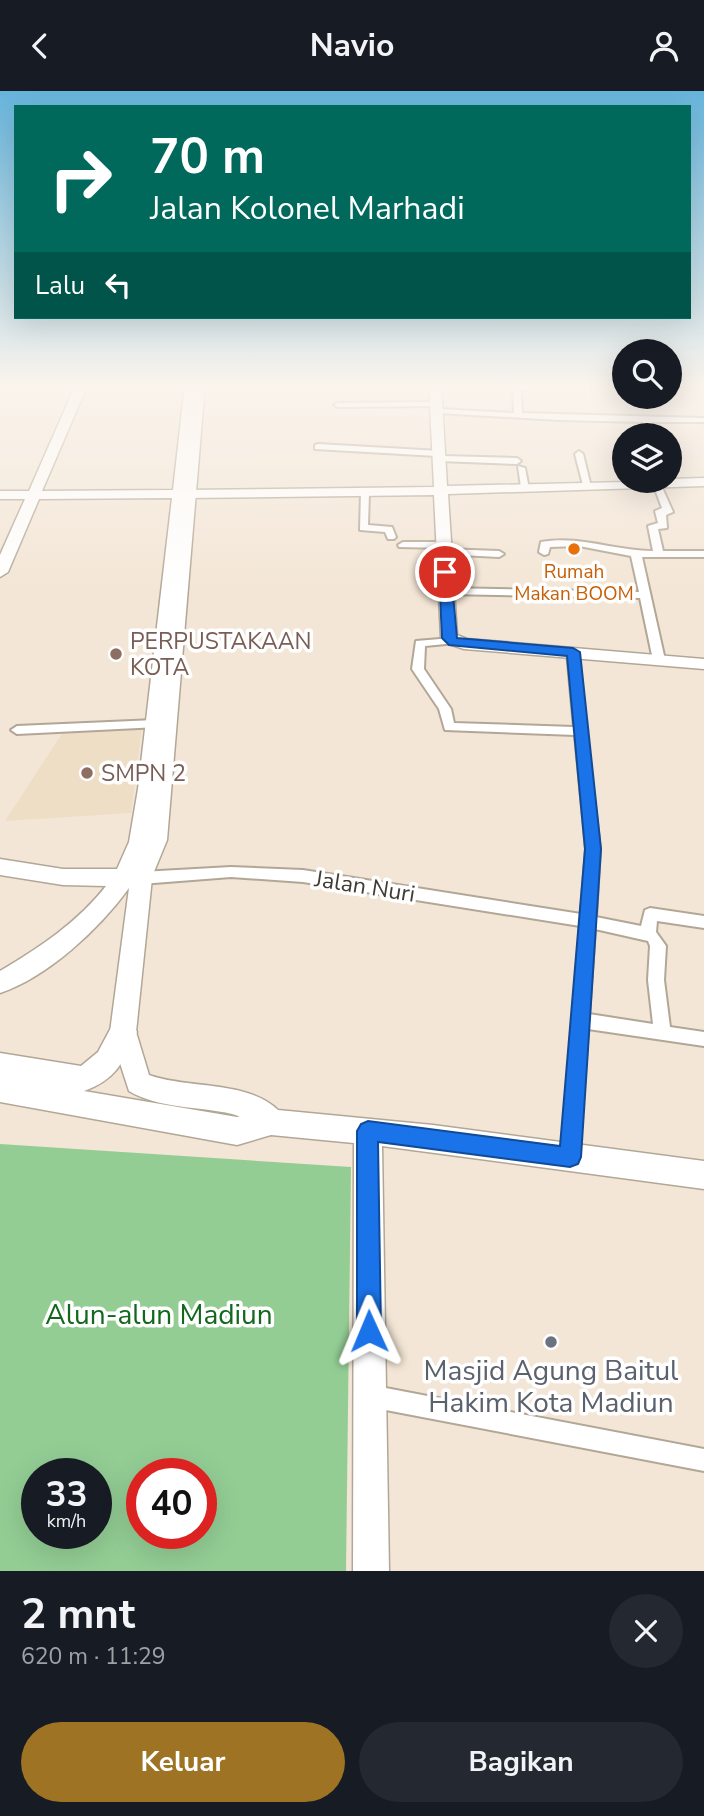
<!DOCTYPE html>
<html lang="id">
<head>
<meta charset="utf-8">
<style>
	:root { --surface:#171b24; --page:#242831; --text:#f1f3f6; --muted:#9ea1a6; --accent:#9e7323 }
	body { margin:0; font-family:"Nunito Sans",sans-serif; background:var(--page); color:var(--text); height:100vh; display:flex; flex-direction:column; font-size:26px; white-space:nowrap }
	* { box-sizing:border-box; margin:0 }
	p { font-size:23px; color:var(--muted) }
	.icon { flex:none; width:38px; height:38px; fill:none; stroke:currentColor; stroke-width:2; stroke-linecap:round; stroke-linejoin:round }
	.map { position:relative; height:1480px; overflow:hidden }
	.details { display:flex; flex-direction:column; background:var(--surface); flex:1 }
	.details>* { flex:none }
	.banner { position:absolute; left:14px; top:14px; width:677px; height:214px; border-radius:0px; box-shadow:0 7px 28px #0002; background:#00695c; color:#fff; overflow:hidden }
	.buttons { position:absolute; left:612px; top:248px; display:grid; gap:14px }
	.buttons a { display:grid; place-items:center; width:70px; height:70px; border-radius:50%; background:var(--surface); box-shadow:0 7px 28px #0002; font-size:35px }
	.speed { position:absolute; left:21px; top:1367px; display:flex; gap:14px; font-size:35px; font-weight:700; text-align:center }
	.speed>* { display:grid; place-content:center; width:91px; height:91px; border-radius:50%; background:var(--surface); box-shadow:0 7px 28px #0002; line-height:1 }
	.speed small { font-size:18px; font-weight:400 }
	.speed .limit { border:10px solid #d22; background:#fff; color:#111 }
	.pin { position:absolute; display:grid; place-items:center; width:60px; height:60px; color:#fff; margin:-30px; border:4px solid #fff; border-radius:50%; box-shadow:0 2px 7px #0007 }
	.me { position:absolute; width:77px; margin:-38px; rotate:359deg; stroke-linejoin:round; filter:drop-shadow(0 0 5px #0008) }
	.turn { display:flex; align-items:center; gap:24px; height:147px; padding:0 21px; font-size:32px }
	.turn .icon { width:91px; height:91px; stroke-width:2.5 }
	.turn b { display:block; font-size:49px; line-height:60px }
	.then { display:flex; align-items:center; height:66px; padding:0 21px; background:#0003; gap:14px; font-size:26px }
	.round { display:grid; place-items:center; flex:none; width:74px; height:74px; border-radius:37px; background:var(--page) }
	.head { display:flex; align-items:center; justify-content:space-between; height:119px; padding:0 21px }
	h1 { font-size:42px; font-weight:700; line-height:52px }
	.cta { display:flex; gap:14px; margin-top:auto; padding:14px 21px }
	.cta a { flex:1; height:80px; border-radius:42px; background:var(--accent); color:#fff; font-size:28px; font-weight:700; line-height:80px; text-align:center }
	.cta a+a { background:var(--page); color:var(--text) }
	header { display:flex; justify-content:space-between; align-items:center; height:91px; padding:0 21px; background:var(--surface); font-size:32px; font-weight:700 }
	.map>svg:first-child { display:block }
	.built { fill:#eedec6 }
	.green { fill:#93cd94; fill-rule:evenodd }
	.lines { fill:none; stroke-linecap:round; stroke-linejoin:round }
	.street-casing { stroke:#b2a797; stroke-width:4 }
	.secondary-casing { stroke:#b2a797; stroke-width:3 }
	.primary-casing { stroke:#b2a797; stroke-width:3 }
	.street { fill:#fff; fill-rule:evenodd }
	.secondary { fill:#fff; fill-rule:evenodd }
	.primary { fill:#fff; fill-rule:evenodd }
	.route { fill:#1a73e8; stroke:#114b97; stroke-width:2 }
	.food-dot { fill:#e8710a; stroke:#fff; stroke-width:2.5 }
	.education-dot { fill:#8d6e63; stroke:#fff; stroke-width:2.5 }
	.worship-dot { fill:#6b7280; stroke:#fff; stroke-width:2.5 }
	.labels { text-anchor:middle; stroke-width:7; stroke-linejoin:round; paint-order:stroke }
	.far-food-label { font-size:19px; fill:#c56008; stroke:#fff }
	.education-label { font-size:23px; fill:#785e54; stroke:#fff; text-anchor:start }
	.street-label { font-size:23px; fill:#403b34; stroke:#fff }
	.near-park-label { font-size:28px; fill:#13681e; stroke:#fff }
	.near-worship-label { font-size:28px; fill:#5b616d; stroke:#fff }
</style>
</head>
<body>
<header><svg class="icon" aria-label="back" viewBox="0 0 24 24"><path d="M15 5l-7 7 7 7"/></svg>Navio<svg class="icon" aria-label="person" viewBox="0 0 24 24"><circle cx="12" cy="8" r="4"/><path d="M4 21q1-7 8-7t8 7"/></svg></header>
<div class="map">
<svg width="704" height="1480" viewBox="0 0 704 1480">
	<rect width="100%" height="100%" fill="#f3e6d6"/>
	<path class="built" d="M142,636L131,722L5,730L63,641Z"/>
	<path class="green" d="M0,1053L351,1076L346,1480H0ZM37,1382H96V1442H37ZM142,1382H201V1442H142Z"/>
	<g class="lines">
		<defs>
			<g id="street">
				<path d="M521,293H529L528,299H521L522,322L704,327V331H652L655,345H647L643,331L560,329L438,322L434,320L438,318L514,322L513,297Z"/>
				<path d="M437,311L441,313L440,315L338,316L334,314L338,312Z"/>
				<path d="M318,353L440,360L443,361V365L517,367L521,370L517,373L440,370L437,369V365L315,358V354Z"/>
				<path d="M579,360L583,363L591,396L583,394L575,363Z"/>
				<path d="M518,375L525,377L529,398L521,396Z"/>
				<path d="M652,390L660,392L673,421L666,424L667,437L658,438L663,460H704V466H642L665,569L663,571L659,572L653,569L640,507L446,503L441,500L446,497L639,501L631,465L579,455L550,456L548,463L544,464L539,461L541,451C580,444 615,460 653,460L648,435L658,432L655,420L662,417Z"/>
				<path d="M361,400L369,402L368,434L392,436L396,446L394,448H388L385,441L360,439Z"/>
				<path d="M403,451H444L449,454L444,457L399,456L398,454Z"/>
				<path d="M444,458L499,460L504,463L499,466L440,463V459Z"/>
				<path d="M452,547L456,548V552L425,555L424,578L451,618L454,632L574,636L567,561L573,558L577,559L600,758L596,826L641,835L645,819L650,817L704,825V837L657,830L656,841L666,855L664,889L670,936L704,941V955L588,938L579,1066L577,1072L570,1075L563,1072L561,1066L580,835L303,791L231,786L141,793L136,791L134,787L136,783L141,781L231,776L303,779L581,823L586,758L575,644L445,639L439,618L412,578L416,550ZM595,838L648,850L650,855L648,889L653,933L589,923Z"/>
				<path d="M155,629L161,633L159,636L17,643L11,639L17,635Z"/>
				<path d="M370,1294L704,1358V1380L370,1316L362,1313L359,1305L362,1297Z"/>
			</g>
			<path id="secondary" d="M76,293H88L42,400L173,399L185,293H197L187,399L434,396L429,293H441L447,395L670,390V388L704,387V395L448,403L457,544L467,548L704,568V578L464,558L443,551L441,547L434,404L186,407L158,698L151,749L152,787L136,941L149,984C187,998 247,989 278,1019L433,1034L704,1070V1098L382,1055L389,1480H353L354,1052L271,1044C257,1038 248,1027 232,1023C198,1015 159,1018 129,1000L110,941L129,797C99,838 48,886 0,902V880C39,857 78,831 106,795L63,794L0,784V768L63,778H117L129,751L138,698L172,407L39,408L8,481L0,486V464L25,408H0V400H29Z"/>
			<g id="primary">
				<path d="M193,293H205L167,749L149,793L141,796L133,793L129,787L145,749Z"/>
				<path d="M123,929L133,933L137,941C123,971 117,988 84,1000L237,1026L271,1017L281,1021L286,1031L281,1041L237,1054L0,1011V962L81,975L98,961L113,933Z"/>
			</g>
		</defs>
		<use href="#street" class="street-casing"/>
		<use href="#secondary" class="secondary-casing"/>
		<use href="#primary" class="primary-casing"/>
		<use href="#street" class="street"/>
		<use href="#secondary" class="secondary"/>
		<use href="#primary" class="primary"/>
	</g>
	<linearGradient id="sky" x2="0" y2="1"><stop stop-color="#67b5dc"/><stop offset="0.59" stop-color="#faf4ed"/><stop offset="1" stop-color="#faf4ed" stop-opacity="0"/></linearGradient>
	<rect width="704" height="500" fill="url(#sky)"/>
	<path class="route" d="M445,477L451,481L457,547L573,557L580,561L601,758L581,1066L578,1073L570,1076L378,1051L381,1240L378,1249L369,1252L361,1249L357,1240V1040L361,1033L368,1030L560,1055L585,758L567,565L449,554L442,547L439,481Z"/>
	<circle class="food-dot" cx="574" cy="458" r="7"/>
	<g class="education-dot">
		<circle cx="116" cy="563" r="7"/>
		<circle cx="87" cy="682" r="7"/>
	</g>
	<circle class="worship-dot" cx="551" cy="1251" r="7"/>
	<g class="labels">
		<g class="far-food-label">
			<text x="574" y="487">Rumah<tspan x="574" dy="22">Makan BOOM</tspan></text>
		</g>
		<g class="education-label">
			<text x="130" y="558">PERPUSTAKAAN<tspan x="130" dy="26">KOTA</tspan></text>
			<text x="101" y="690">SMPN 2</text>
		</g>
		<g class="street-label">
			<text transform="translate(365 795) rotate(9)" y="8">Jalan Nuri</text>
		</g>
		<g class="near-park-label">
			<text x="159" y="1233">Alun-alun Madiun</text>
		</g>
		<g class="near-worship-label">
			<text x="551" y="1289">Masjid Agung Baitul<tspan x="551" dy="32">Hakim Kota Madiun</tspan></text>
		</g>
	</g>
</svg>
<div class="buttons">
<a><svg class="icon" aria-label="search" viewBox="0 0 24 24"><circle cx="10" cy="10" r="6"/><path d="M15 15l6 6"/></svg></a>
<a><svg class="icon" aria-label="layers" viewBox="0 0 24 24"><path d="M12 4l9 5-9 5-9-5zM3 14l9 5 9-5"/></svg></a>
</div>
<div class="speed"><div>33<small>km/h</small></div><div class="limit">40</div></div>
<div class="pin" style="left:445px;top:481px;background:#d93025"><svg class="icon" aria-label="arrive" viewBox="0 0 24 24"><path d="M6 21V4h12l-3 4 3 4H6"/></svg></div>
<svg class="me" style="left:369px;top:1240px" viewBox="-20 -20 40 40"><path d="M0-17L14 15 0 8-14 15z" fill="#1a73e8" stroke="#fff" stroke-width="4"/></svg>
<div class="banner">
<div class="turn"><svg class="icon" aria-label="right" viewBox="0 0 24 24"><path d="M7 20v-9h11M14 6l5 5-5 5"/></svg><div><b>70 m</b>Jalan Kolonel Marhadi</div></div>
<div class="then">Lalu<svg class="icon" aria-label="left" viewBox="0 0 24 24"><path d="M17 20v-9H6M10 6l-5 5 5 5"/></svg></div>
</div>
</div>
<section class="details">
<div class="head"><div><h1>2 mnt</h1><p>620 m · 11:29</p></div><a class="round"><svg class="icon" aria-label="close" viewBox="0 0 24 24"><path d="M6 6l12 12M18 6L6 18"/></svg></a></div>
<div class="cta"><a>Keluar</a><a>Bagikan</a></div>
</section>
</body>
</html>
